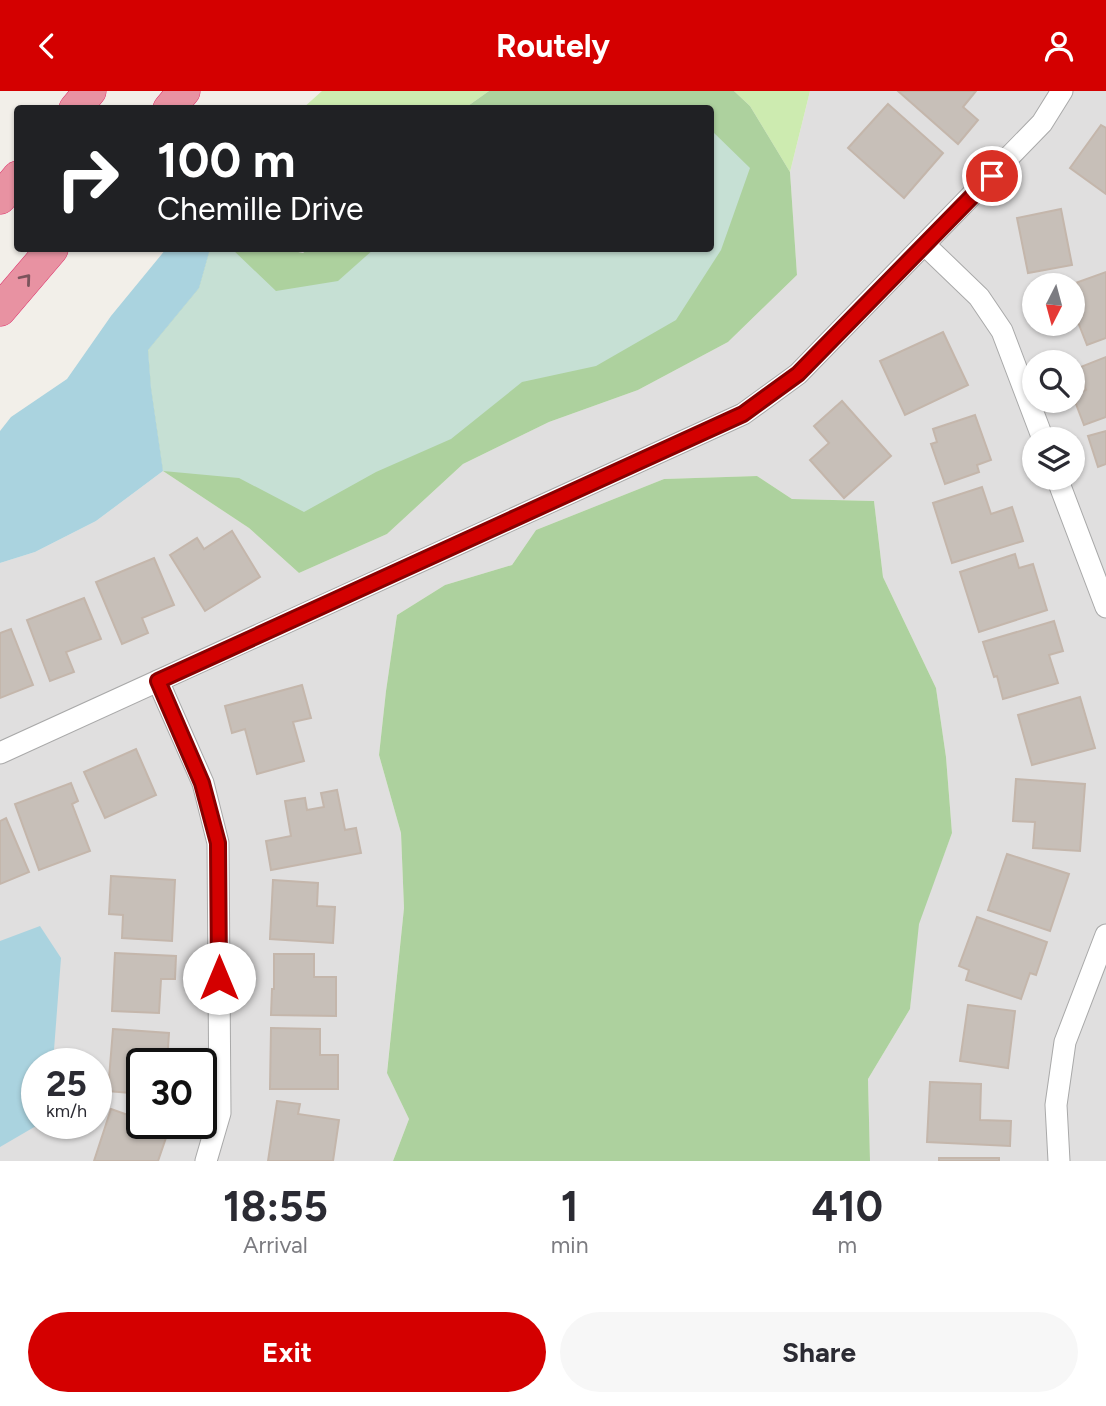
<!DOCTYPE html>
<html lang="en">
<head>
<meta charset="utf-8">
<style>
	:root { --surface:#fff; --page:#f7f7f7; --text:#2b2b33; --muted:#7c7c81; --accent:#d40000 }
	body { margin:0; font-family:Figtree,sans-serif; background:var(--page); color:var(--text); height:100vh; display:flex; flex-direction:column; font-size:26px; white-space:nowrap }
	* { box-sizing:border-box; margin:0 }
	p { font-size:23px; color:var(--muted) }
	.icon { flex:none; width:38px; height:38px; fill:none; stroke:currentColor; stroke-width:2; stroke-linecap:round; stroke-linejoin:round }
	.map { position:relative; height:1070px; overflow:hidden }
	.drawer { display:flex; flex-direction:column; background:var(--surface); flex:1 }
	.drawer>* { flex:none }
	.banner { position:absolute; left:14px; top:14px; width:700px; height:147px; border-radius:7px; box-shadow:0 2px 5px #0004; background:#202124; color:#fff; overflow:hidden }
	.needle { width:46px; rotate:186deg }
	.fabs { position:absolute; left:1022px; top:182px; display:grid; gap:14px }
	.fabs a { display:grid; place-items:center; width:63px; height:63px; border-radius:50%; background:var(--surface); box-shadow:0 2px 5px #0004; font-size:35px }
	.speed { position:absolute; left:21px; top:957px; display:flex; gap:14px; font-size:35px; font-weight:700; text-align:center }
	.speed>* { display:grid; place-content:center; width:91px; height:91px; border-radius:50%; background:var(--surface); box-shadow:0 2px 5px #0004; line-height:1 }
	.speed small { font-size:18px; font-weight:400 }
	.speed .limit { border:4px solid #111; border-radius:10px; background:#fff; color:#111 }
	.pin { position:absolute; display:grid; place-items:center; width:60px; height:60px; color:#fff; margin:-30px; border:4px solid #fff; border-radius:50%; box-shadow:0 2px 7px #0007 }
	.me { position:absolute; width:77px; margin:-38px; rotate:0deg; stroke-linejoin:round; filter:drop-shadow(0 0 5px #0008) }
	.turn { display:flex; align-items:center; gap:24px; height:147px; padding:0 28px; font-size:32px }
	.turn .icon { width:91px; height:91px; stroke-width:2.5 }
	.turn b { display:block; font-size:49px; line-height:60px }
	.eta { display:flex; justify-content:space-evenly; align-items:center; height:119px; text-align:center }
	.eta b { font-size:42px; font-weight:700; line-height:49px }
	.cta { display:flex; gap:14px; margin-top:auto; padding:14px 28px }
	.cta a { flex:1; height:80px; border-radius:42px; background:var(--accent); color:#fff; font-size:28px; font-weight:700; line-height:80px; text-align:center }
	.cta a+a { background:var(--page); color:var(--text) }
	header { display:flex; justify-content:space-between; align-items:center; height:91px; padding:0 28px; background:var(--accent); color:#fff; font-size:32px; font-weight:700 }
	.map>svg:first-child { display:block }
	.residential { fill:#e0dfdf; fill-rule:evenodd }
	.grass { fill:#cdebb0 }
	.forest { fill:#add19e }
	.wetland { fill:#c6e0d4 }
	.water { fill:#aad3df }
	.building { fill:#c7bfb8; stroke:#c4b6ab; stroke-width:2 }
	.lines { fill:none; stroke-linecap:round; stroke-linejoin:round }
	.minor-casing { stroke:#a9a9a9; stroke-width:23 }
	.highway-casing { stroke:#dc2a67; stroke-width:33 }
	.minor { stroke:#fff; stroke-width:21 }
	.highway { stroke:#e892a2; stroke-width:32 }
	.oneway { stroke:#7b545c }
	.route-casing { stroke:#8a0000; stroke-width:18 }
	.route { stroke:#d40000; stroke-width:12 }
</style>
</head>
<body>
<header><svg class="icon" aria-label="back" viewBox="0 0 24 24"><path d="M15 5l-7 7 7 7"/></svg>Routely<svg class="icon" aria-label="person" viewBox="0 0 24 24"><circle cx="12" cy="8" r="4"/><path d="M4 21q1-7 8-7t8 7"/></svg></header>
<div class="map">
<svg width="1106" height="1070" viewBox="0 0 1106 1070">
	<rect width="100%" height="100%" fill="#f2efe9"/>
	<path class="residential" d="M810,0H1106V1070H870L868,988L910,918L918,833L952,742L946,666L936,597L883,486L874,410L792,408L757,385L664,388L536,439L512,474L445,494L397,524L386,600L379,664L401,742L404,817L387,981L409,1028L393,1070H0V472L35,461L96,430L163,380L249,437L299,482L387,443L463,373L549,331L638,299L728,251L797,184L790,81ZM1034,194H1073V233H1034ZM1034,271H1073V310H1034ZM1034,348H1073V387H1034ZM37,973H96V1032H37ZM142,973H201V1032H142Z"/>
	<g class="grass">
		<path d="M322,0H489L465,17L302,18Z"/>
		<path d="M734,0H810L790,81L750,15Z"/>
	</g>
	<g class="forest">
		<path d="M489,0H734L750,15L790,81L797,184L728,251L638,299L549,331L463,373L387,443L299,482L249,437L163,380L151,297L148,259L199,197L210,158H284L303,162L308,158H710V18L465,17Z"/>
		<path d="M757,385L792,408L874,410L883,486L936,597L946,666L952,742L919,833L910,918L868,988L870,1070H393L409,1028L387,982L404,817L401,742L379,664L386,600L397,524L445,494L512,474L536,439L664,388Z"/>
	</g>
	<path class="wetland" d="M711,39L750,77L721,159L676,229L596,275L522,291L451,348L376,381L304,421L239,387L163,380L151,297L148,259L199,197L210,158H232L276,200L338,190L374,158H710Z"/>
	<g class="water">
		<path d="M166,158H210L199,197L148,259L151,297L163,380L96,430L35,461L0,472V340L11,326L67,288L111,225Z"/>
		<path d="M40,835L61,867L54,959L51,973H37L36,1035L0,1056V850Z"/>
	</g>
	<g class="building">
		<path d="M898,0H976L963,16L978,29L958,53Z"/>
		<path d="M888,13L943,62L904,107L848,57Z"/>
		<path d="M1101,34L1106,37V103L1070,77Z"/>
		<path d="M1061,118L1072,174L1028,182L1017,127Z"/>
		<path d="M1106,181V247L1087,254L1074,221H1073V194H1070Z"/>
		<path d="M943,241L968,294L905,324L880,270Z"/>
		<path d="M1106,266V326L1084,334L1073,305V304L1086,299L1078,277Z"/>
		<path d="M842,310L891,365L844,407L810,369L829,352L814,335Z"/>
		<path d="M975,324L991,369L977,374L979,381L945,393L931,353L937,351L933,338Z"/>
		<path d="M1106,340V373L1098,376L1088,345Z"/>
		<path d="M982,396L991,423L1012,416L1023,450L952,472L933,412Z"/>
		<path d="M232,440L260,486L205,520L170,464L197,447L204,458Z"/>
		<path d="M1015,463L1019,477L1033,473L1047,519L979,541L960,481Z"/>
		<path d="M154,467L174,514L142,527L148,542L122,553L96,491Z"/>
		<path d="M84,507L101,548L66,561L74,581L50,590L27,529Z"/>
		<path d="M1054,530L1063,560L1049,564L1058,592L1003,608L997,585L994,586L983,551Z"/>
		<path d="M11,538L33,594L0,607V542Z"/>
		<path d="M302,594L311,627L293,631L304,670L257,683L245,638L232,642L225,615Z"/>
		<path d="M1080,606L1095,657L1032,674L1018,624Z"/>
		<path d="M136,658L156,704L105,727L84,681Z"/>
		<path d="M1016,688L1085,693L1080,760L1033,757L1035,731L1013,730Z"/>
		<path d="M71,692L78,710L72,713L90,760L39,779L15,713Z"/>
		<path d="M337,699L345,739L356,737L361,762L271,779L266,750L291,745L285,710L305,707L307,719L324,716L321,702Z"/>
		<path d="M6,727L29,781L0,793V730Z"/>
		<path d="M1007,763L1069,783L1050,840L988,819Z"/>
		<path d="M111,785L175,789L172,850L122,847L123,824L109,823Z"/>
		<path d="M273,789L318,792L317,815L335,816L333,852L270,848Z"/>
		<path d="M977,826L1047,851L1036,884L1030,882L1021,908L966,889L969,879L959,875Z"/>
		<path d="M115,862L176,865L175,888H161L159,922L112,920Z"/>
		<path d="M274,863H314V886H336V925L271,924L272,898H274Z"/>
		<path d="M968,914L1015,920L1008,977L960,970Z"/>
		<path d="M271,937L320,938V964H338V998H270Z"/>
		<path d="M113,938L169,942L167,973H142V1003L108,1000Z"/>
		<path d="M930,991L981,993L980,1029L1011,1030L1010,1055L927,1051Z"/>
		<path d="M277,1010L300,1013L298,1023L339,1029L333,1070H268Z"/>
		<path d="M111,1018L142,1029V1032H153L169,1038L158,1070H94Z"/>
		<rect x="939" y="1067" width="60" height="3"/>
	</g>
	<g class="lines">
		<defs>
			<g id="minor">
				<path d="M925,154L979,206L1002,240L1043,348"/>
				<path d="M1057,387L1106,516"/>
				<path d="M158,590L203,692L218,752L220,1022L206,1070"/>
				<path d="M0,662L743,323L798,283L1042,32L1062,0"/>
				<path d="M1059,1070L1056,1014L1065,951L1106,844"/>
			</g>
			<g id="highway">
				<path d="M75,18L90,0"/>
				<path d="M169,18L184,0"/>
				<path d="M0,107L18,86"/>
				<path d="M0,219L52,158"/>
			</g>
		</defs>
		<use href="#minor" class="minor-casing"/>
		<use href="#highway" class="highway-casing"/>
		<use href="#minor" class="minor"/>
		<use href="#highway" class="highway"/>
	</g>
	<defs><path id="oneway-chevron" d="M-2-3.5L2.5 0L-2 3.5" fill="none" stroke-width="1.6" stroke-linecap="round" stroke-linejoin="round" transform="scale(1.75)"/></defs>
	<use class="oneway" href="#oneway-chevron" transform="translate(26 188) rotate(-50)"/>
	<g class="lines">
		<defs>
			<path id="route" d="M219,887L218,752L202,692L158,590L743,323L798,283L992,85"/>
		</defs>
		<use href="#route" class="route-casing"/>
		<use href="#route" class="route"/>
	</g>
</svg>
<div class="fabs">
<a><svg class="needle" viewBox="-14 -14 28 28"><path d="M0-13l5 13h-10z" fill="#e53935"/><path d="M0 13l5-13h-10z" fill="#7c7c81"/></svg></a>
<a><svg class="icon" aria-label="search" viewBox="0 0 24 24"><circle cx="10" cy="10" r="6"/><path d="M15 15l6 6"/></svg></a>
<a><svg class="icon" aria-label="layers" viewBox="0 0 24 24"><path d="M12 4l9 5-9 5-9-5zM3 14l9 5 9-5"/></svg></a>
</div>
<div class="speed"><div>25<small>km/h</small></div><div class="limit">30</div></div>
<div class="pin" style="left:992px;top:85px;background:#d93025"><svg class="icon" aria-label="arrive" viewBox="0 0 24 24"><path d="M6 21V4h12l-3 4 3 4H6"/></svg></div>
<svg class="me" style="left:219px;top:887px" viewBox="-20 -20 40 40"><circle r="19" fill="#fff"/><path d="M0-13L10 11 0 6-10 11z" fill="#d40000"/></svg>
<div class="banner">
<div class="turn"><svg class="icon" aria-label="right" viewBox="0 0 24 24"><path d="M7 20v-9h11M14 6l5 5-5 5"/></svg><div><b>100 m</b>Chemille Drive</div></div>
</div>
</div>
<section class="drawer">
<div class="eta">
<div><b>18:55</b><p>Arrival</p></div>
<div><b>1</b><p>min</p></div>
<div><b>410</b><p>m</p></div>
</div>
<div class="cta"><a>Exit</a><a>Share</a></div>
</section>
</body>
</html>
